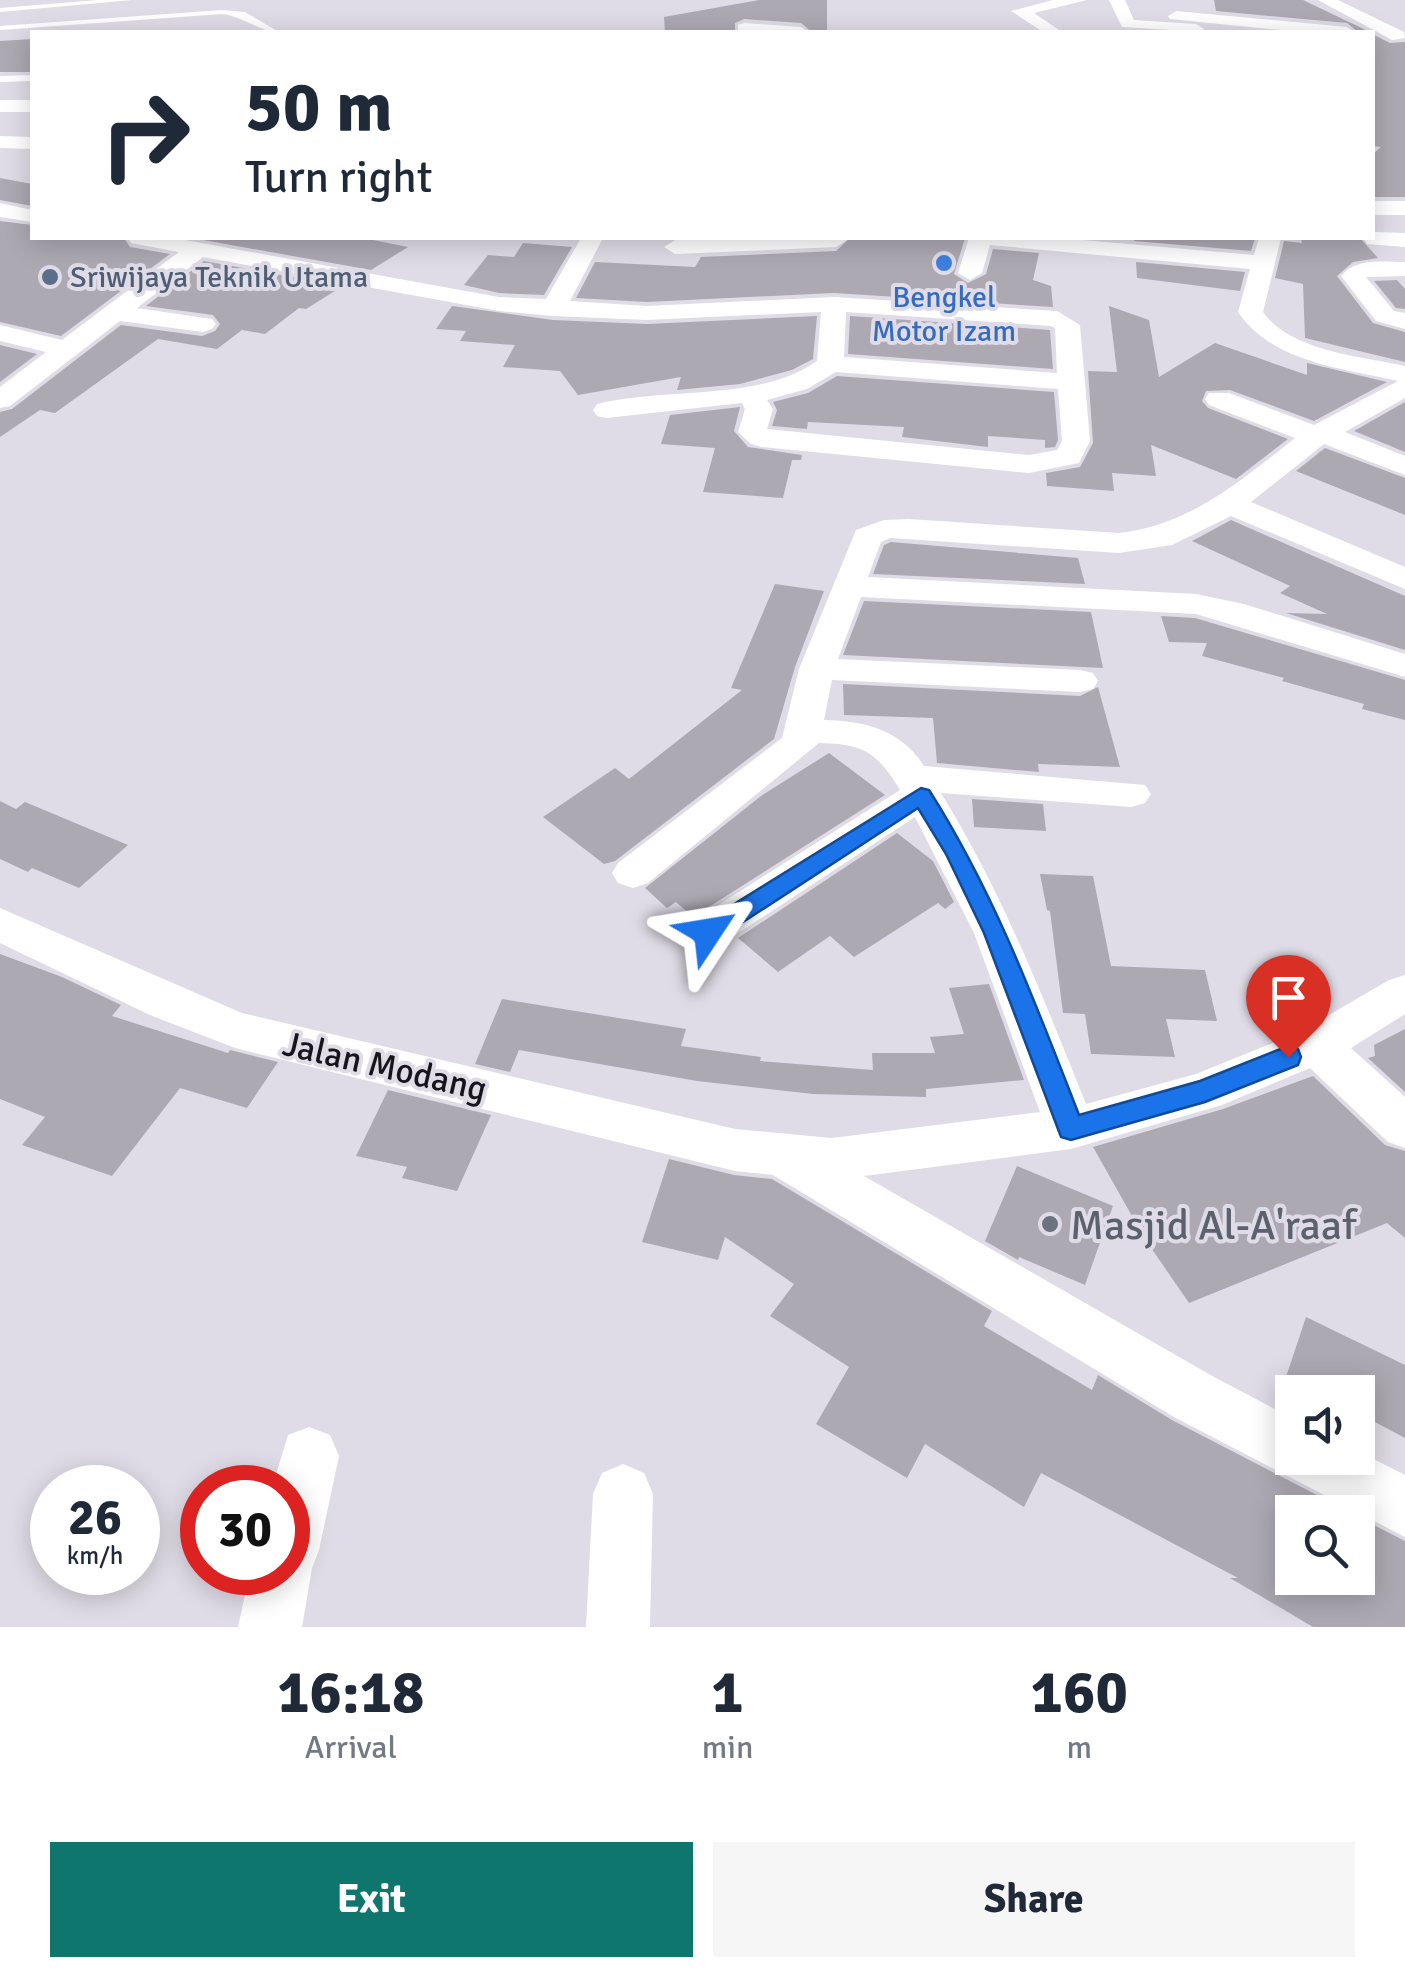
<!DOCTYPE html>
<html lang="en">
<head>
<meta charset="utf-8">
<style>
	:root { --surface:#fff; --page:#f6f6f7; --text:#1f2937; --muted:#747a83; --accent:#0f766e }
	body { margin:0; font-family:Signika,sans-serif; background:var(--page); color:var(--text); height:100vh; display:flex; flex-direction:column; font-size:38px; white-space:nowrap }
	* { box-sizing:border-box; margin:0 }
	p { font-size:32px; color:var(--muted) }
	.icon { flex:none; width:55px; height:55px; fill:none; stroke:currentColor; stroke-width:2; stroke-linecap:round; stroke-linejoin:round }
	.map { position:relative; height:1627px; overflow:hidden }
	.sheet { display:flex; flex-direction:column; background:var(--surface); flex:1 }
	.sheet>* { flex:none }
	.hud { position:absolute; left:30px; top:30px; width:1345px; height:210px; border-radius:0px; box-shadow:0 5px 25px #0003; background:#fff; color:var(--text); overflow:hidden }
	.controls { position:absolute; left:1275px; top:1375px; display:grid; gap:20px }
	.controls a { display:grid; place-items:center; width:100px; height:100px; border-radius:0px; background:var(--surface); box-shadow:0 5px 25px #0003; font-size:50px }
	.speed { position:absolute; left:30px; top:1465px; display:flex; gap:20px; font-size:50px; font-weight:700; text-align:center }
	.speed>* { display:grid; place-content:center; width:130px; height:130px; border-radius:50%; background:var(--surface); box-shadow:0 5px 25px #0003; line-height:1 }
	.speed small { font-size:25px; font-weight:400 }
	.speed .limit { border:15px solid #d22; background:#fff; color:#111 }
	.pin { position:absolute; display:grid; place-items:center; width:85px; height:85px; color:#fff; margin:-102px -42px; border-radius:50% 50% 50% 0; rotate:-45deg; box-shadow:0 0 10px #0007 }
	.pin .icon { rotate:45deg }
	.me { position:absolute; width:110px; margin:-55px; rotate:57deg; stroke-linejoin:round; filter:drop-shadow(0 0 8px #0008) }
	.turn { display:flex; align-items:center; gap:35px; height:210px; padding:0 50px; font-size:45px }
	.turn .icon { width:130px; height:130px; stroke-width:2.5 }
	.turn b { display:block; font-size:70px; line-height:85px }
	.eta { display:flex; justify-content:space-evenly; align-items:center; height:170px; text-align:center }
	.eta b { font-size:60px; font-weight:800; line-height:70px }
	.cta { display:flex; gap:20px; margin-top:auto; padding:20px 50px }
	.cta a { flex:1; height:115px; border-radius:0px; background:var(--accent); color:#fff; font-size:40px; font-weight:800; line-height:115px; text-align:center }
	.cta a+a { background:var(--page); color:var(--text) }
	.map>svg:first-child { display:block }
	.building { fill:#ada9b3 }
	.lines { fill:none; stroke-linecap:round; stroke-linejoin:round }
	.lane { fill:#fff; fill-rule:evenodd }
	.street { fill:#fff; fill-rule:evenodd }
	.route { fill:#1a73e8; stroke:#114b97; stroke-width:2.5 }
	.shop-dot { fill:#3f7fe0; stroke:#e0dce7; stroke-width:4 }
	.service-dot { fill:#5c6f8a; stroke:#e0dce7; stroke-width:4 }
	.worship-dot { fill:#6b7280; stroke:#e0dce7; stroke-width:4 }
	.labels { text-anchor:middle; stroke-width:8; stroke-linejoin:round; paint-order:stroke }
	.far-service-label { font-size:30px; fill:#4e5e75; stroke:#e0dce7; text-anchor:start }
	.far-shop-label { font-size:30px; fill:#366cbe; stroke:#e0dce7 }
	.street-label { font-size:35px; fill:#161519; stroke:#e0dce7 }
	.near-worship-label { font-size:42px; fill:#5b616d; stroke:#e0dce7; text-anchor:start }
</style>
</head>
<body>
<div class="map">
<svg width="1405" height="1627" viewBox="0 0 1405 1627">
	<rect width="100%" height="100%" fill="#e0dce7"/>
	<g class="building">
		<path d="M759,0H827V32H812L801,23L744,19L735,23V32H665L664,17Z"/>
		<path d="M1214,0H1303L1370,32H1358L1347,23L1216,11Z"/>
		<path d="M1372,34L1390,43L1405,42V197H1372V155L1381,147L1372,146Z"/>
		<path d="M32,39V72H0V41Z"/>
		<path d="M0,178L32,184V206L0,200Z"/>
		<path d="M0,221L32,225V238H124L130,247L170,254L61,336L0,322Z"/>
		<path d="M192,238H363L408,247L371,270Z"/>
		<path d="M850,238H965L954,274L968,283L986,274L993,249L1039,253L1033,280L1051,286L1053,307L834,293L647,302L576,298L595,262L695,267L701,257L836,251Z"/>
		<path d="M1134,238H1255L1251,251L1134,241Z"/>
		<path d="M1301,238H1360L1378,258L1353,262L1337,276L1373,323L1405,332V362L1305,338L1303,284L1275,278L1284,241L1302,243Z"/>
		<path d="M523,243L572,247L544,295L499,293L464,285L488,255L514,257Z"/>
		<path d="M204,261L343,286L306,309L299,308L265,334L242,330L217,349L158,339L55,413L40,410L0,437V412L12,409L121,325L202,336L215,331L220,324L213,315L146,306Z"/>
		<path d="M1136,262L1245,272L1240,291L1137,278Z"/>
		<path d="M1397,280L1405,289V309L1396,308L1374,281Z"/>
		<path d="M452,306L553,320L647,324L817,316L813,359L792,370L740,384L677,390L681,377L578,395L560,371L503,367L515,345L460,341L466,331L436,329Z"/>
		<path d="M1109,306L1149,320L1159,377L1215,343L1307,375V363L1387,382L1314,421L1230,390L1206,391L1202,401L1208,408L1288,439L1236,479L1151,445L1156,476L1112,473L1114,491L1047,486L1046,473L1080,467L1093,443L1088,371L1117,372Z"/>
		<path d="M850,316L1050,330L1053,369L848,354Z"/>
		<path d="M0,345L37,354L0,382Z"/>
		<path d="M837,376L1054,392L1058,440L1055,447L1045,448V440L988,436V447L902,437L904,427L808,422L807,429L772,426L777,410L773,402L808,393Z"/>
		<path d="M1405,402V452L1354,431Z"/>
		<path d="M740,407L734,431L748,447L802,455L801,460H792L783,498L703,492L715,448L661,444L670,415Z"/>
		<path d="M1325,448L1405,478V515L1296,471Z"/>
		<path d="M1231,520L1405,596V650L1286,613L1327,614L1280,593L1290,586L1192,541Z"/>
		<path d="M891,542L1078,558L1085,584L873,574L884,545Z"/>
		<path d="M775,584L824,591L795,667L774,739L615,861L604,864L543,817L615,768L629,779L742,690L731,688Z"/>
		<path d="M864,601L1091,612L1103,668L843,655Z"/>
		<path d="M1161,616L1195,618L1405,680V720L1362,709L1364,704L1282,681L1284,678L1202,656L1207,643L1169,642Z"/>
		<path d="M843,684L1080,696L1098,687L1120,767L1038,764L1039,772L937,763L933,718L844,715Z"/>
		<path d="M829,753L885,795L693,917L676,902L667,908L645,888L761,796Z"/>
		<path d="M972,799L1043,804L1046,831L974,827Z"/>
		<path d="M0,801L16,809L25,802L128,845L79,888L32,868L28,872L0,859Z"/>
		<path d="M897,833L933,861L954,902L945,909L938,903L854,957L830,936L778,972L738,938Z"/>
		<path d="M1040,874L1093,876L1111,966L1205,970L1217,1021L1166,1019L1175,1057L1091,1054L1085,1014L1063,1013L1050,911L1047,910Z"/>
		<path d="M0,954L62,977L121,1005L112,1016L228,1053L230,1050L278,1062L247,1108L180,1088L112,1176L22,1145L45,1117L0,1099Z"/>
		<path d="M989,984L1024,1080L926,1089V1097L813,1094L697,1081L519,1050L510,1072L475,1064L502,999L686,1029L681,1046L761,1057L760,1061L873,1070L872,1053H935L930,1037L964,1034L949,988Z"/>
		<path d="M1405,1029V1092L1368,1058L1375,1056L1374,1045Z"/>
		<path d="M1313,1076L1385,1145L1405,1151V1238L1387,1223L1189,1303L1145,1239L1093,1147L1223,1109Z"/>
		<path d="M388,1090L491,1115L457,1191L402,1178L407,1167L356,1156Z"/>
		<path d="M669,1159L734,1175L772,1179L992,1311L984,1326L1092,1390L1098,1375L1172,1420L1350,1512H1292V1578H1358V1517L1405,1541V1627H1313L1230,1578H1238L1041,1473L1024,1507L925,1444L907,1478L816,1424L849,1367L770,1316L794,1284L725,1237L718,1260L642,1242Z"/>
		<path d="M1017,1166L1113,1206L1085,1285L1019,1257L1018,1260L985,1241Z"/>
		<path d="M1306,1317L1405,1365V1438L1358,1413V1392H1309L1285,1380Z"/>
	</g>
	<g class="lines">
		<g class="lane">
			<path d="M98,0H132L0,12V8Z"/>
			<path d="M222,10L245,12L279,32C262,33 245,17 222,14L0,30V26Z"/>
			<path d="M32,75V81L0,82V76Z"/>
		</g>
		<g class="street">
			<path d="M1053,0H1087L1034,13L1062,32H1043L1011,11Z"/>
			<path d="M1109,0H1125L1134,20L1196,24L1204,29L1202,32L1122,27Z"/>
			<path d="M1318,0H1338L1404,32L1405,38L1392,40Z"/>
			<path d="M1176,11L1347,27L1355,32H1300L1170,19L1168,16Z"/>
			<path d="M744,23L801,27L809,32L738,31V25Z"/>
			<rect x="0" y="100" width="32" height="12"/>
			<path d="M0,136L32,137V149L0,148Z"/>
			<rect x="1372" y="201" width="33" height="14"/>
			<path d="M0,203L32,210V222L0,217Z"/>
			<path d="M1375,232L1405,233V247L1367,244L1364,239L1372,238Z"/>
			<path d="M128,238H174L499,297L546,299L581,238H603L570,301L647,306L834,297L1057,311L1080,325L1090,441L1079,463L1029,473L761,447L751,444L738,432L745,409L742,403L607,418L597,416L593,410L597,404C666,387 759,402 817,361L821,312L647,320L553,316L499,311L203,257L137,308L212,319L216,324L212,329L203,332L120,321L10,406L0,408V387L46,352L0,341V325L62,340L179,252L131,243ZM846,312L1051,326L1055,328L1057,373L844,357ZM836,372L1058,389L1062,441L1057,450L1029,455L767,429L773,409L767,400L807,389Z"/>
			<path d="M735,238H846L847,240L836,247L675,254L664,247L675,240Z"/>
			<path d="M969,238H1060L1254,255L1259,238H1281L1263,312C1292,352 1360,356 1405,366V398L1345,432L1405,456V475L1324,444L1251,502L1405,567V589L1231,516L1172,545L1119,553L890,538L881,542L868,577L1196,594L1244,604L1405,654V677L1196,614L861,597L838,659L1080,670L1093,673L1098,681L1093,689L1080,692L832,680L824,720C866,721 901,730 924,766L1145,785L1151,794L1145,803L1131,807L941,793C1002,892 1043,997 1086,1104L1196,1074L1300,1032L1389,980L1405,975V1014L1351,1048L1405,1097V1148L1388,1142L1310,1068L1222,1105L1071,1149L864,1176L1214,1377L1292,1418V1458H1358V1451L1405,1475V1537L1174,1417L773,1175L735,1171L235,1048L150,1015L0,943V908L242,1013L735,1129L832,1138L1040,1112L974,933L915,817L723,943L708,948L693,943L686,932L693,921L900,790C877,752 864,744 819,743L648,883L633,888L618,883L612,873L618,863L782,738L799,669L856,530L884,520L909,519L1119,533C1190,525 1241,481 1295,438L1209,405L1205,399L1209,393H1229L1314,425L1398,381C1342,368 1273,363 1238,312L1250,269L990,245L982,273L970,280L958,273Z"/>
			<path d="M1405,262V276L1366,277L1394,311L1405,313V329L1376,321L1341,276C1356,257 1382,262 1405,262Z"/>
			<path d="M309,1427L330,1435L339,1456L319,1550L312,1568L302,1627H238L250,1572H288V1488H272L288,1435Z"/>
			<path d="M623,1464L644,1473L653,1494L650,1627H586L593,1494L602,1473Z"/>
		</g>
	</g>
	<path class="route" d="M921,788L929,790C994,892 1035,1002 1079,1115L1200,1081L1288,1046L1298,1049L1301,1057L1298,1065L1205,1102L1071,1140L1061,1137L984,933L946,854L918,808L717,939H699L695,932L699,926Z"/>
	<circle class="shop-dot" cx="944" cy="263" r="10"/>
	<circle class="service-dot" cx="50" cy="277" r="10"/>
	<circle class="worship-dot" cx="1050" cy="1224" r="10"/>
	<g class="labels">
		<g class="far-service-label">
			<text x="70" y="287">Sriwijaya Teknik Utama</text>
		</g>
		<g class="far-shop-label">
			<text x="944" y="307">Bengkel<tspan x="944" dy="34">Motor Izam</tspan></text>
		</g>
		<g class="street-label">
			<text transform="translate(385 1066) rotate(13)" y="12">Jalan Modang</text>
		</g>
		<g class="near-worship-label">
			<text x="1070" y="1239">Masjid Al-A'raaf</text>
		</g>
	</g>
</svg>
<div class="controls">
<a><svg class="icon" aria-label="sound" viewBox="0 0 24 24"><path d="M4 9h4l5-4v14l-5-4H4zM17 9q2 3 0 6"/></svg></a>
<a><svg class="icon" aria-label="search" viewBox="0 0 24 24"><circle cx="10" cy="10" r="6"/><path d="M15 15l6 6"/></svg></a>
</div>
<div class="speed"><div>26<small>km/h</small></div><div class="limit">30</div></div>
<div class="pin" style="left:1288px;top:1057px;background:#d93025"><svg class="icon" aria-label="arrive" viewBox="0 0 24 24"><path d="M6 21V4h12l-3 4 3 4H6"/></svg></div>
<svg class="me" style="left:708px;top:932px" viewBox="-20 -20 40 40"><path d="M0-17L14 15 0 8-14 15z" fill="#1a73e8" stroke="#fff" stroke-width="4"/></svg>
<div class="hud">
<div class="turn"><svg class="icon" aria-label="right" viewBox="0 0 24 24"><path d="M7 20v-9h11M14 6l5 5-5 5"/></svg><div><b>50 m</b>Turn right</div></div>
</div>
</div>
<section class="sheet">
<div class="eta">
<div><b>16:18</b><p>Arrival</p></div>
<div><b>1</b><p>min</p></div>
<div><b>160</b><p>m</p></div>
</div>
<div class="cta"><a>Exit</a><a>Share</a></div>
</section>
</body>
</html>
